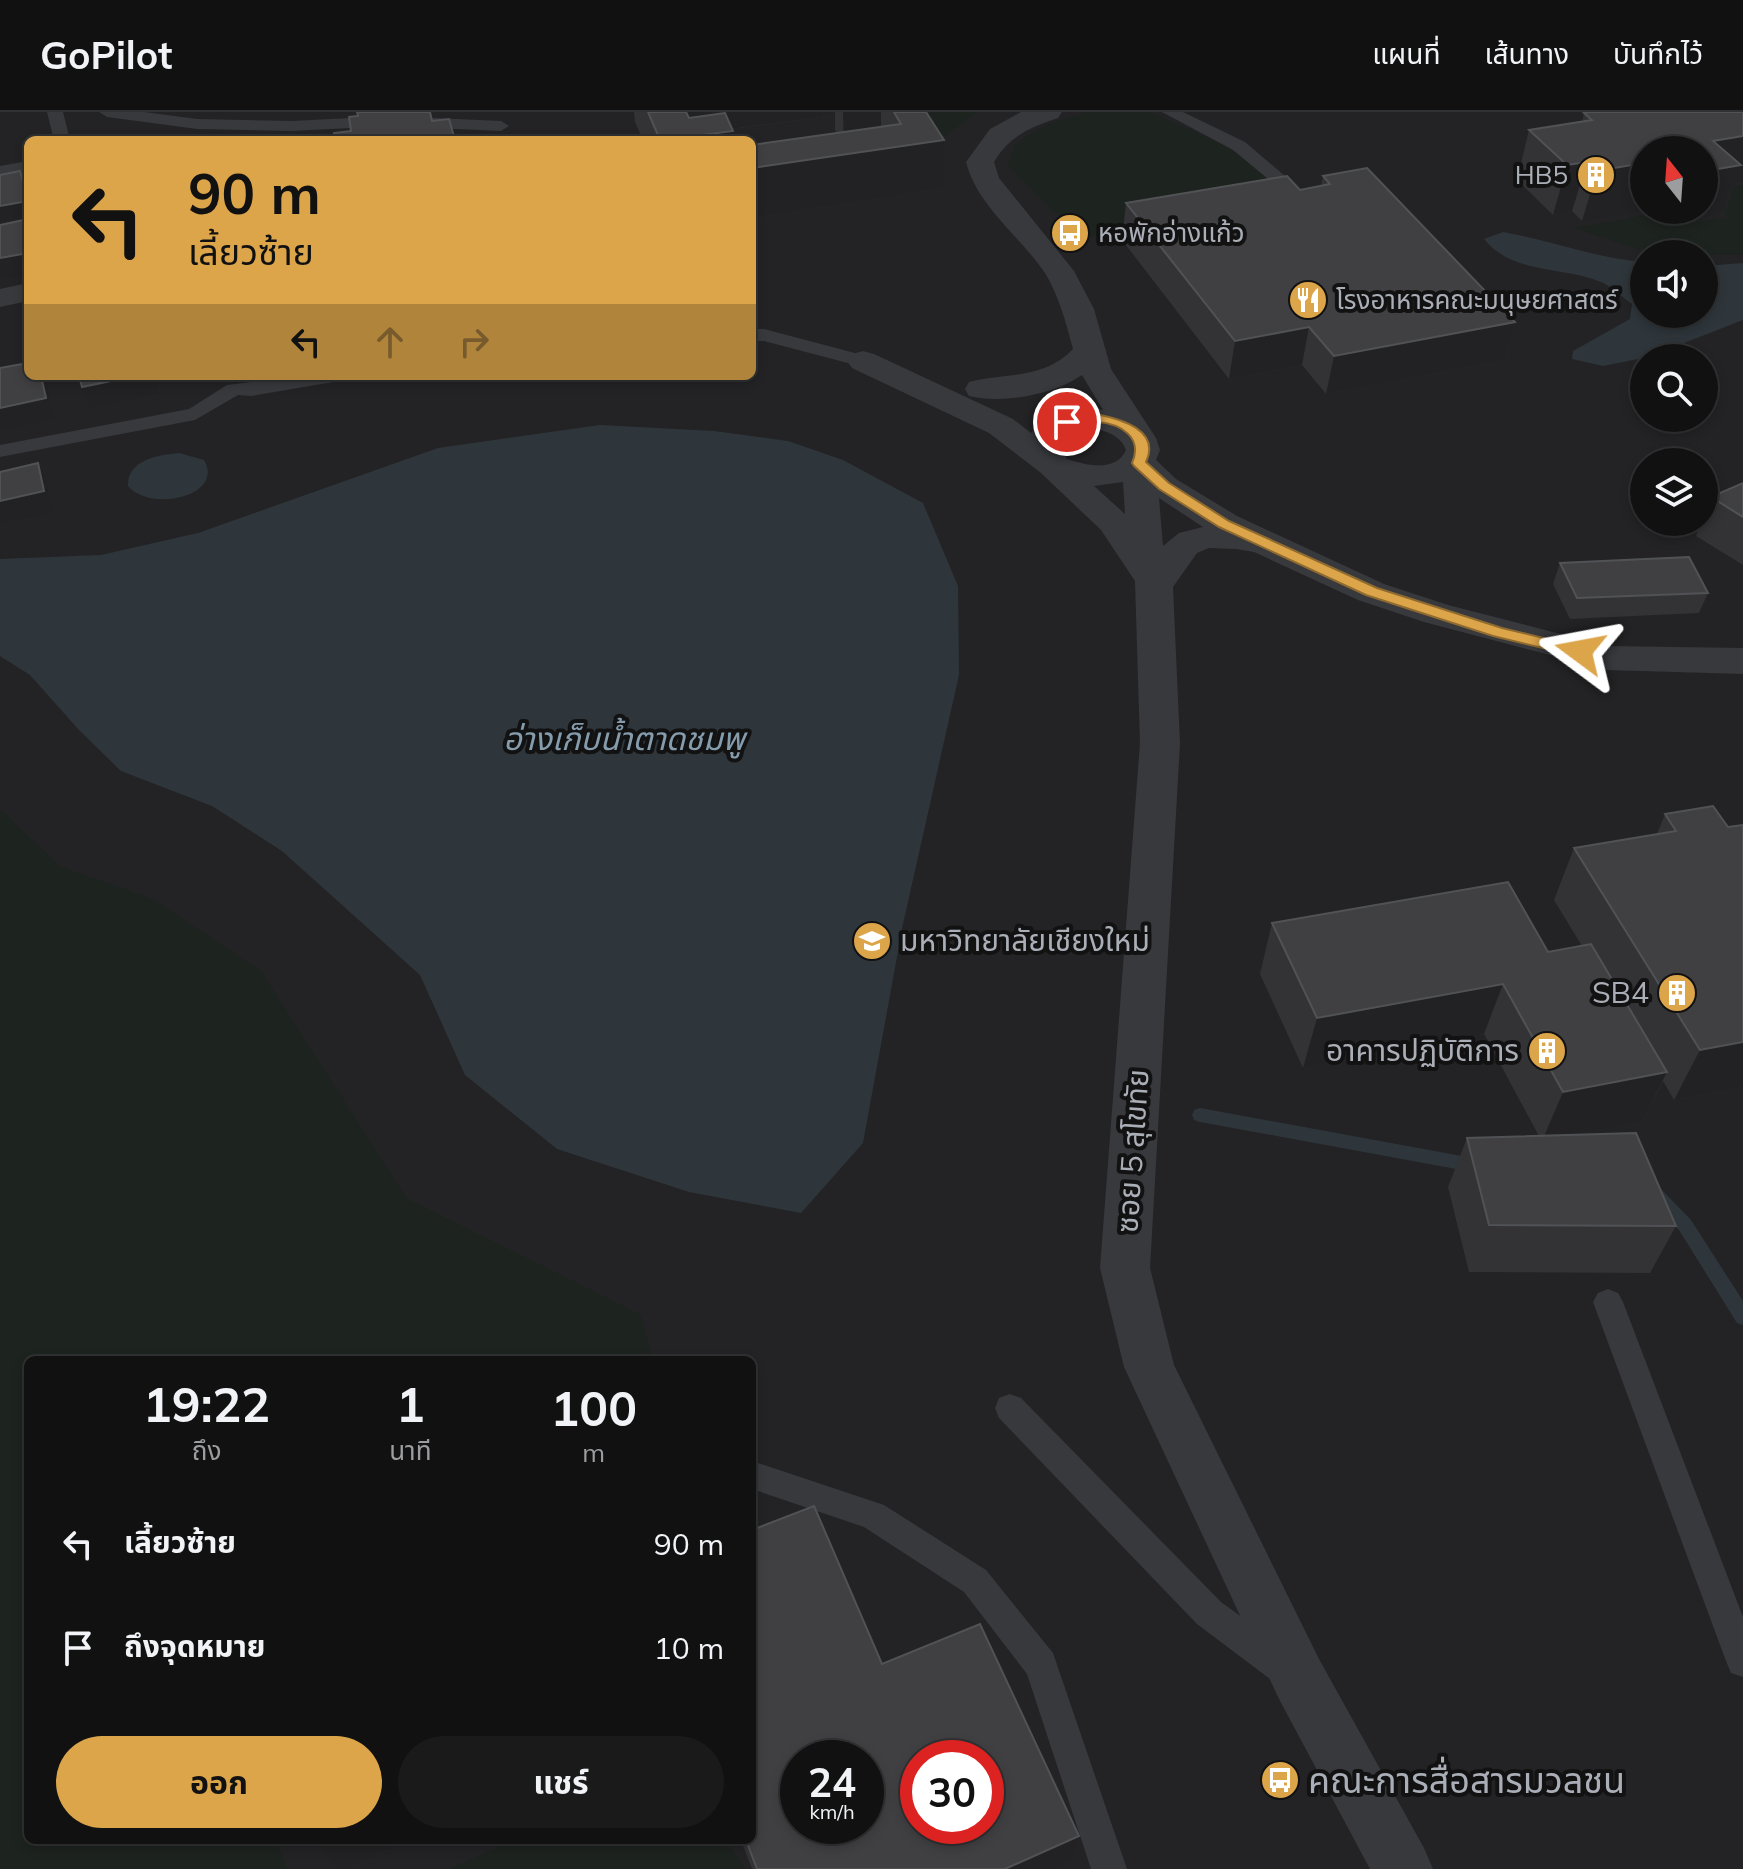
<!DOCTYPE html>
<html lang="th">
<head>
<meta charset="utf-8">
<style>
	:root { --surface:#111112; --page:#1a1a1b; --text:#f1f3f6; --muted:#9c9d9f; --line:#303132; --accent:#dca54a }
	body { margin:0; font-family:Mulish,"Noto Sans Thai",sans-serif; background:var(--page); color:var(--text); height:100vh; display:flex; flex-direction:column; font-size:30px; white-space:nowrap }
	* { box-sizing:border-box; margin:0 }
	p { font-size:26px; color:var(--muted) }
	.icon { flex:none; width:44px; height:44px; fill:none; stroke:currentColor; stroke-width:2; stroke-linecap:round; stroke-linejoin:round }
	.map { position:relative; flex:1; overflow:hidden }
	.details { position:absolute; left:24px; top:1244px; width:732px; height:488px; display:flex; flex-direction:column; background:var(--surface); border-radius:12px; box-shadow:0 4px 12px #0003,0 0 0 2px var(--line) }
	.details>* { flex:none }
	.banner { position:absolute; left:24px; top:24px; width:732px; height:244px; border-radius:12px; box-shadow:0 4px 12px #0003,0 0 0 2px var(--line); background:#dca54a; color:#111; overflow:hidden }
	.needle { width:52px; rotate:343deg }
	.controls { position:absolute; left:1630px; top:24px; display:grid; gap:16px }
	.controls a { display:grid; place-items:center; width:88px; height:88px; border-radius:50%; background:var(--surface); box-shadow:0 4px 12px #0003,0 0 0 2px var(--line); font-size:40px }
	.speed { position:absolute; left:780px; top:1628px; display:flex; gap:16px; font-size:40px; font-weight:700; text-align:center }
	.speed>* { display:grid; place-content:center; width:104px; height:104px; border-radius:50%; background:var(--surface); box-shadow:0 4px 12px #0003,0 0 0 2px var(--line); line-height:1 }
	.speed small { font-size:20px; font-weight:400 }
	.speed .limit { border:12px solid #d22; background:#fff; color:#111 }
	.pin { position:absolute; display:grid; place-items:center; width:68px; height:68px; color:#fff; margin:-34px; border:4px solid #fff; border-radius:50%; box-shadow:0 2px 8px #0007 }
	.me { position:absolute; width:88px; margin:-44px; rotate:283deg; stroke-linejoin:round; filter:drop-shadow(0 0 6px #0008) }
	.turn { display:flex; align-items:center; gap:28px; height:168px; padding:0 32px; font-size:36px }
	.turn .icon { width:104px; height:104px; stroke-width:2.5 }
	.turn b { display:block; font-size:56px; line-height:68px }
	.lanes { display:flex; align-items:center; height:76px; padding:0 32px; background:#0003; justify-content:center; gap:40px; direction:ltr }
	.lanes .off { opacity:.35 }
	.eta { display:flex; justify-content:space-evenly; align-items:center; height:136px; text-align:center }
	.eta b { font-size:48px; font-weight:700; line-height:56px }
	.primary-button { display:flex; gap:16px; margin-top:auto; padding:16px 32px }
	.primary-button a { flex:1; height:92px; border-radius:48px; background:var(--accent); color:#111; font-size:32px; font-weight:700; line-height:92px; text-align:center }
	.primary-button a+a { background:var(--page); color:var(--text) }
	ul { padding:0; list-style:none }
	li { display:flex; align-items:center; gap:24px; height:104px; padding:0 32px }
	li div { flex:1 }
	li b { display:block; font-size:30px }
	li em { font-style:normal }
	header { display:flex; align-items:center; gap:48px; box-sizing:border-box; height:112px; padding:0 40px; background:var(--surface); border-bottom:2px solid var(--line) }
	header strong { font-size:38px }
	nav { display:flex; gap:44px; margin-inline-start:auto; font-size:28px }
	.map>svg:first-child { display:block }
	.built { fill:#232325; fill-rule:evenodd }
	.green { fill:#1d231e }
	.water { fill:#2e363b }
	.lines { fill:none; stroke-linecap:round; stroke-linejoin:round }
	.stream { fill:#2e363b; fill-rule:evenodd }
	.service { fill:#38393d; fill-rule:evenodd }
	.minor { fill:#38393d; fill-rule:evenodd }
	.wall { fill:#333336 }
	.shaded-wall { fill:#222224 }
	.building { fill:#404043; stroke:#505255; stroke-width:2; fill-rule:evenodd }
	.route { fill:#dca54a; stroke:#8f6b30; stroke-width:2 }
	.labels { text-anchor:middle; stroke-width:8; stroke-linejoin:round; paint-order:stroke }
	.far-poi-label { font-size:26px; fill:#aaaeb6; stroke:#121213; text-anchor:start }
	.poi-label { font-size:30px; fill:#aaaeb6; stroke:#121213; text-anchor:end }
	.street-label { font-size:30px; fill:#aaaeb6; stroke:#121213 }
	.water-label { font-size:32px; font-style:italic; fill:#859cad; stroke:#121213 }
	.near-poi-label { font-size:36px; fill:#aaaeb6; stroke:#121213; text-anchor:start }
</style>
</head>
<body>
<header>
<strong>GoPilot</strong>
<nav><a>แผนที่</a><a>เส้นทาง</a><a>บันทึกไว้</a></nav>
</header>
<div class="map">
<svg width="1743" height="1757" viewBox="0 0 1743 1757">
	<rect width="100%" height="100%" fill="#171718"/>
	<path class="built" d="M0,0H1743V1757H0ZM28,28H752V264H28ZM1644,38H1704V98H1644ZM1644,142H1704V202H1644ZM1644,246H1704V306H1644ZM1644,350H1704V410H1644ZM28,1248H752V1728H28ZM798,1646H866V1714H798ZM918,1646H986V1714H918Z"/>
	<g class="green">
		<path d="M909,0H977L945,24L924,22Z"/>
		<path d="M1088,0H1149L1239,39L1291,85L1080,126L1008,54L1014,33L1045,13Z"/>
		<path d="M1743,73V143L1653,142L1574,116L1676,98L1693,111L1728,105L1704,80Z"/>
		<path d="M0,697L59,754L152,787L260,858L407,1087L641,1203L652,1246L648,1248H28V1728H276L287,1757H0Z"/>
		<path d="M514,1728H725L745,1757H450Z"/>
	</g>
	<g class="water">
		<path d="M1503,120C1550,128 1599,147 1644,150V202H1704V154L1743,151V208L1648,245L1603,254L1572,247L1573,239L1630,207L1632,192C1622,185 1611,174 1601,170C1563,154 1513,163 1484,127Z"/>
		<path d="M600,313L714,319L788,329L843,348L923,391L958,474L959,563L903,812L863,1031L801,1101L689,1080L557,1037L465,963L420,863L282,739L212,694L121,659L79,618L30,563L0,544V447L101,443L198,421L438,336Z"/>
		<path d="M179,341L204,348C225,384 151,401 128,374C127,348 158,343 179,341Z"/>
	</g>
	<g class="lines">
		<g class="stream">
			<path d="M1200,996L1478,1047L1484,1049L1487,1054L1484,1059L1478,1061L1200,1010L1194,1008L1192,1003L1194,998Z"/>
			<path d="M1655,1075L1661,1077L1691,1108L1743,1189V1213L1737,1211L1679,1118L1649,1087L1646,1082L1649,1077Z"/>
		</g>
		<g class="service">
			<path d="M47,0H63L70,28H54Z"/>
			<path d="M99,0H144L197,7L292,9L389,4L501,9L509,14L501,19L389,14L292,19L197,17L107,5Z"/>
			<path d="M1162,0H1183L1245,30L1312,87L1303,92L1297,91L1233,38Z"/>
			<path d="M752,217H764L870,245L873,249L863,255L764,229H752Z"/>
			<path d="M299,264H343L333,270L251,284L238,283L195,308L0,345V333L189,297L227,273Z"/>
			<path d="M1608,1177L1618,1181L1623,1190L1743,1505V1565L1731,1561L1726,1549L1593,1190L1598,1181Z"/>
			<path d="M1010,1282L1021,1286L1221,1490L1294,1543L1299,1555L1294,1567L1282,1571L1270,1567L1197,1512L999,1306L995,1296L999,1286Z"/>
			<path d="M752,1349L884,1393L986,1458L1053,1541L1127,1757H1091L1027,1562L964,1480L864,1415L752,1377Z"/>
		</g>
		<g class="minor">
			<path d="M1021,0H1062L1058,6C1031,15 1009,24 994,50L999,66L1074,159L1094,197L1111,257L1156,326L1160,338L1156,348L1176,367L1237,404L1384,472L1448,493L1607,534L1743,536V562L1607,558L1424,510L1358,488L1254,440L1236,437L1209,436L1197,441L1173,475L1180,631L1150,1156L1174,1253L1319,1547L1424,1736L1433,1757H1370L1279,1587L1124,1255L1100,1156L1140,631L1135,469L1101,418L1041,361L989,321L852,256L847,249L852,242L863,239L874,242L1013,307L1031,321C1046,301 1079,292 1103,298L1082,263C1053,283 1003,292 969,284L965,277L969,270C1008,260 1043,268 1073,237C1066,211 1059,184 1045,161C1020,124 977,94 966,50L990,17ZM1094,316C1108,320 1121,324 1126,338C1116,361 1085,353 1067,347L1059,330L1076,318ZM1123,370L1125,402L1094,374ZM1159,386L1203,415L1179,421L1163,434Z"/>
			<path d="M28,49V67L0,72V54Z"/>
			<path d="M28,171V189L0,195V177Z"/>
		</g>
	</g>
	<g class="wall">
		<path d="M634,0H926L942,77L752,106V33L837,21L835,18V3L732,17L734,28H643L635,10Z"/>
		<path d="M1743,0V71L1734,72L1724,102L1695,107L1685,98H1704V38H1644L1582,109L1572,99L1553,103L1517,68L1529,18L1582,10L1584,1Z"/>
		<path d="M1323,64L1515,210L1505,248L1326,282L1302,253L1229,267L1122,128L1126,91L1300,78L1321,74Z"/>
		<path d="M1743,371V453L1696,424L1701,410H1704V403L1711,385Z"/>
		<path d="M1560,451L1708,481L1699,501L1570,507L1553,472Z"/>
		<path d="M1713,694L1743,975L1674,988L1663,969L1642,1010L1574,1023L1676,1114L1650,1161L1469,1160L1448,1075L1467,1026L1539,1024L1484,922L1303,956L1260,862L1272,811L1548,840L1582,834L1554,788L1574,736L1657,722L1665,702Z"/>
		<path d="M1079,1724L1073,1749L1055,1757H752L741,1728Z"/>
	</g>
	<g class="shaded-wall">
		<path d="M677,0H835V3L678,24Z"/>
		<path d="M843,0H881V28L844,33Z"/>
		<path d="M733,19L734,28H695V24Z"/>
		<path d="M1743,24V71L1734,72L1724,102L1695,107L1698,98H1704V81L1712,58L1713,29Z"/>
		<path d="M944,28L942,77L752,106V56Z"/>
		<path d="M1587,50L1572,99L1553,103L1567,53Z"/>
		<path d="M1644,51V98L1582,109L1597,59Z"/>
		<path d="M20,59L28,83V110L0,115V94Z"/>
		<path d="M28,141V162L3,167L0,160V146Z"/>
		<path d="M1515,210L1505,248L1326,282L1334,244Z"/>
		<path d="M1309,215L1302,253L1229,267L1235,229Z"/>
		<path d="M41,264H43L45,269L54,307L0,318V296Z"/>
		<path d="M135,264H153L158,281L89,296L82,275Z"/>
		<path d="M38,351L46,372L52,400L0,411V389Z"/>
		<path d="M1503,872L1484,922L1303,956L1317,906Z"/>
		<path d="M1743,930V975L1674,988L1700,938Z"/>
		<path d="M1667,960L1642,1010L1542,1029L1563,980Z"/>
		<path d="M1079,1724L1073,1749L1055,1757H1005Z"/>
		<path d="M318,1728H405L344,1757H337Z"/>
	</g>
	<g class="building">
		<path d="M357,0H430L432,9L449,7L455,28H335L334,21L351,19L349,5L358,4Z"/>
		<path d="M648,0H686L689,6L725,1L733,19L695,24L697,28H660Z"/>
		<path d="M894,0H926L944,28L752,56V33L901,12Z"/>
		<path d="M1590,0H1743V24L1713,29L1741,53L1712,58L1704,51V38H1644V51L1597,59L1587,50L1567,53L1529,18L1592,8L1584,1Z"/>
		<path d="M1367,56L1515,210L1334,244L1309,215L1235,229L1126,91L1287,64L1300,78L1330,72L1323,64Z"/>
		<path d="M20,59L28,89L0,94V63Z"/>
		<path d="M28,107V141L0,146V113Z"/>
		<path d="M28,251V264H41L46,286L0,296V256Z"/>
		<path d="M79,264H135L82,275Z"/>
		<path d="M38,351L44,379L0,389V360Z"/>
		<path d="M1743,371V405L1711,385Z"/>
		<path d="M1689,445L1708,481L1577,486L1560,451Z"/>
		<path d="M1713,694L1728,715L1743,713V930L1700,938L1574,736L1676,719L1665,702Z"/>
		<path d="M1508,770L1548,840L1591,832L1667,960L1563,980L1503,872L1317,906L1272,811Z"/>
		<path d="M1636,1021L1676,1114L1489,1113L1467,1026Z"/>
		<path d="M814,1394L882,1552L980,1512L1079,1724L1005,1757H757L746,1728H752V1418ZM798,1646H866V1714H798ZM918,1646H986V1714H918Z"/>
	</g>
	<path class="route" d="M1096,302C1121,307 1161,318 1146,350L1169,371L1229,409L1377,476L1502,516L1585,536L1588,539L1580,545L1493,524L1366,483L1219,415L1159,377L1134,354L1132,351C1143,326 1122,312 1098,310C1085,309 1071,317 1060,310L1067,305Z"/>
	<defs>
		<symbol id="building-disc" viewBox="-11 -11 22 22"><circle r="9.5" fill="#dca54a" stroke="#121213"/><path d="M-4-6H4V6H1V3H-1V6H-4ZM-2.5-4.3h1.7v1.8h-1.7ZM.8-4.3h1.7v1.8H.8ZM-2.5-1h1.7V.8h-1.7ZM.8-1h1.7V.8H.8Z" fill="#fff"/></symbol>
		<symbol id="bus-disc" viewBox="-11 -11 22 22"><circle r="9.5" fill="#dca54a" stroke="#121213"/><path d="M-5-6H5V4H4V6H2V4H-2V6H-4V4H-5ZM-3.5-4V0h7V-4ZM-3.5 1.2v1.5H-2V1.2ZM2 1.2v1.5H3.5V1.2Z" fill="#fff"/></symbol>
		<symbol id="restaurant-disc" viewBox="-11 -11 22 22"><circle r="9.5" fill="#dca54a" stroke="#121213"/><path d="M-5-6h1v4h1v-4h1v4h1v-4h1v5L-1.5 .5V6h-2V.5L-5-1ZM5-6V6H3V1.5H1.5Q1.5-4 5-6Z" fill="#fff"/></symbol>
		<symbol id="university-disc" viewBox="-11 -11 22 22"><circle r="9.5" fill="#dca54a" stroke="#121213"/><path d="M0-5L7-2L0 1L-7-2ZM-4 1L0 2.5L4 1V4Q0 6-4 4Z" fill="#fff"/></symbol>
	</defs>
	<g fill-rule="evenodd">
		<use href="#building-disc" x="1574" y="41" width="44" height="44"/>
		<use href="#bus-disc" x="1048" y="99" width="44" height="44"/>
		<use href="#restaurant-disc" x="1286" y="166" width="44" height="44"/>
		<use href="#university-disc" x="850" y="807" width="44" height="44"/>
		<use href="#building-disc" x="1655" y="859" width="44" height="44"/>
		<use href="#building-disc" x="1525" y="917" width="44" height="44"/>
		<use href="#bus-disc" x="1258" y="1646" width="44" height="44"/>
	</g>
	<g class="labels">
		<g class="far-poi-label">
			<text x="1568" y="72" text-anchor="end">HB5</text>
			<text x="1098" y="130">หอพักอ่างแก้ว</text>
			<text x="1336" y="197">โรงอาหารคณะมนุษยศาสตร์</text>
		</g>
		<g class="poi-label">
			<text x="900" y="839" text-anchor="start">มหาวิทยาลัยเชียงใหม่</text>
			<text x="1649" y="891">SB4</text>
			<text x="1519" y="949">อาคารปฏิบัติการ</text>
		</g>
		<g class="street-label">
			<text transform="translate(1133 1039) rotate(-86)" y="10">ซอย 5 สุโขทัย</text>
		</g>
		<g class="water-label">
			<text x="624" y="638">อ่างเก็บน้ำตาดชมพู</text>
		</g>
		<g class="near-poi-label">
			<text x="1308" y="1681">คณะการสื่อสารมวลชน</text>
		</g>
	</g>
</svg>
<div class="controls">
<a><svg class="needle" viewBox="-14 -14 28 28"><path d="M0-13l5 13h-10z" fill="#e53935"/><path d="M0 13l5-13h-10z" fill="#9c9d9f"/></svg></a>
<a><svg class="icon" aria-label="sound" viewBox="0 0 24 24"><path d="M4 9h4l5-4v14l-5-4H4zM17 9q2 3 0 6"/></svg></a>
<a><svg class="icon" aria-label="search" viewBox="0 0 24 24"><circle cx="10" cy="10" r="6"/><path d="M15 15l6 6"/></svg></a>
<a><svg class="icon" aria-label="layers" viewBox="0 0 24 24"><path d="M12 4l9 5-9 5-9-5zM3 14l9 5 9-5"/></svg></a>
</div>
<div class="speed"><div>24<small>km/h</small></div><div class="limit">30</div></div>
<div class="pin" style="left:1067px;top:310px;background:#d93025"><svg class="icon" aria-label="arrive" viewBox="0 0 24 24"><path d="M6 21V4h12l-3 4 3 4H6"/></svg></div>
<svg class="me" style="left:1580px;top:539px" viewBox="-20 -20 40 40"><path d="M0-17L14 15 0 8-14 15z" fill="#dca54a" stroke="#fff" stroke-width="4"/></svg>
<div class="banner">
<div class="turn"><svg class="icon" aria-label="left" viewBox="0 0 24 24"><path d="M17 20v-9H6M10 6l-5 5 5 5"/></svg><div><b>90 m</b>เลี้ยวซ้าย</div></div>
<div class="lanes"><svg class="icon" aria-label="left" viewBox="0 0 24 24"><path d="M17 20v-9H6M10 6l-5 5 5 5"/></svg><svg class="icon off" aria-label="ahead" viewBox="0 0 24 24"><path d="M12 20V5M6 11l6-6 6 6"/></svg><svg class="icon off" aria-label="right" viewBox="0 0 24 24"><path d="M7 20v-9h11M14 6l5 5-5 5"/></svg></div>
</div>
<section class="details">
<div class="eta">
<div><b>19:22</b><p>ถึง</p></div>
<div><b>1</b><p>นาที</p></div>
<div><b>100</b><p>m</p></div>
</div>
<ul>
<li><svg class="icon" aria-label="left" viewBox="0 0 24 24"><path d="M17 20v-9H6M10 6l-5 5 5 5"/></svg><div><b>เลี้ยวซ้าย</b></div><em>90 m</em></li>
<li><svg class="icon" aria-label="arrive" viewBox="0 0 24 24"><path d="M6 21V4h12l-3 4 3 4H6"/></svg><div><b>ถึงจุดหมาย</b></div><em>10 m</em></li>
</ul>
<div class="primary-button"><a>ออก</a><a>แชร์</a></div>
</section>
</div>
</body>
</html>
